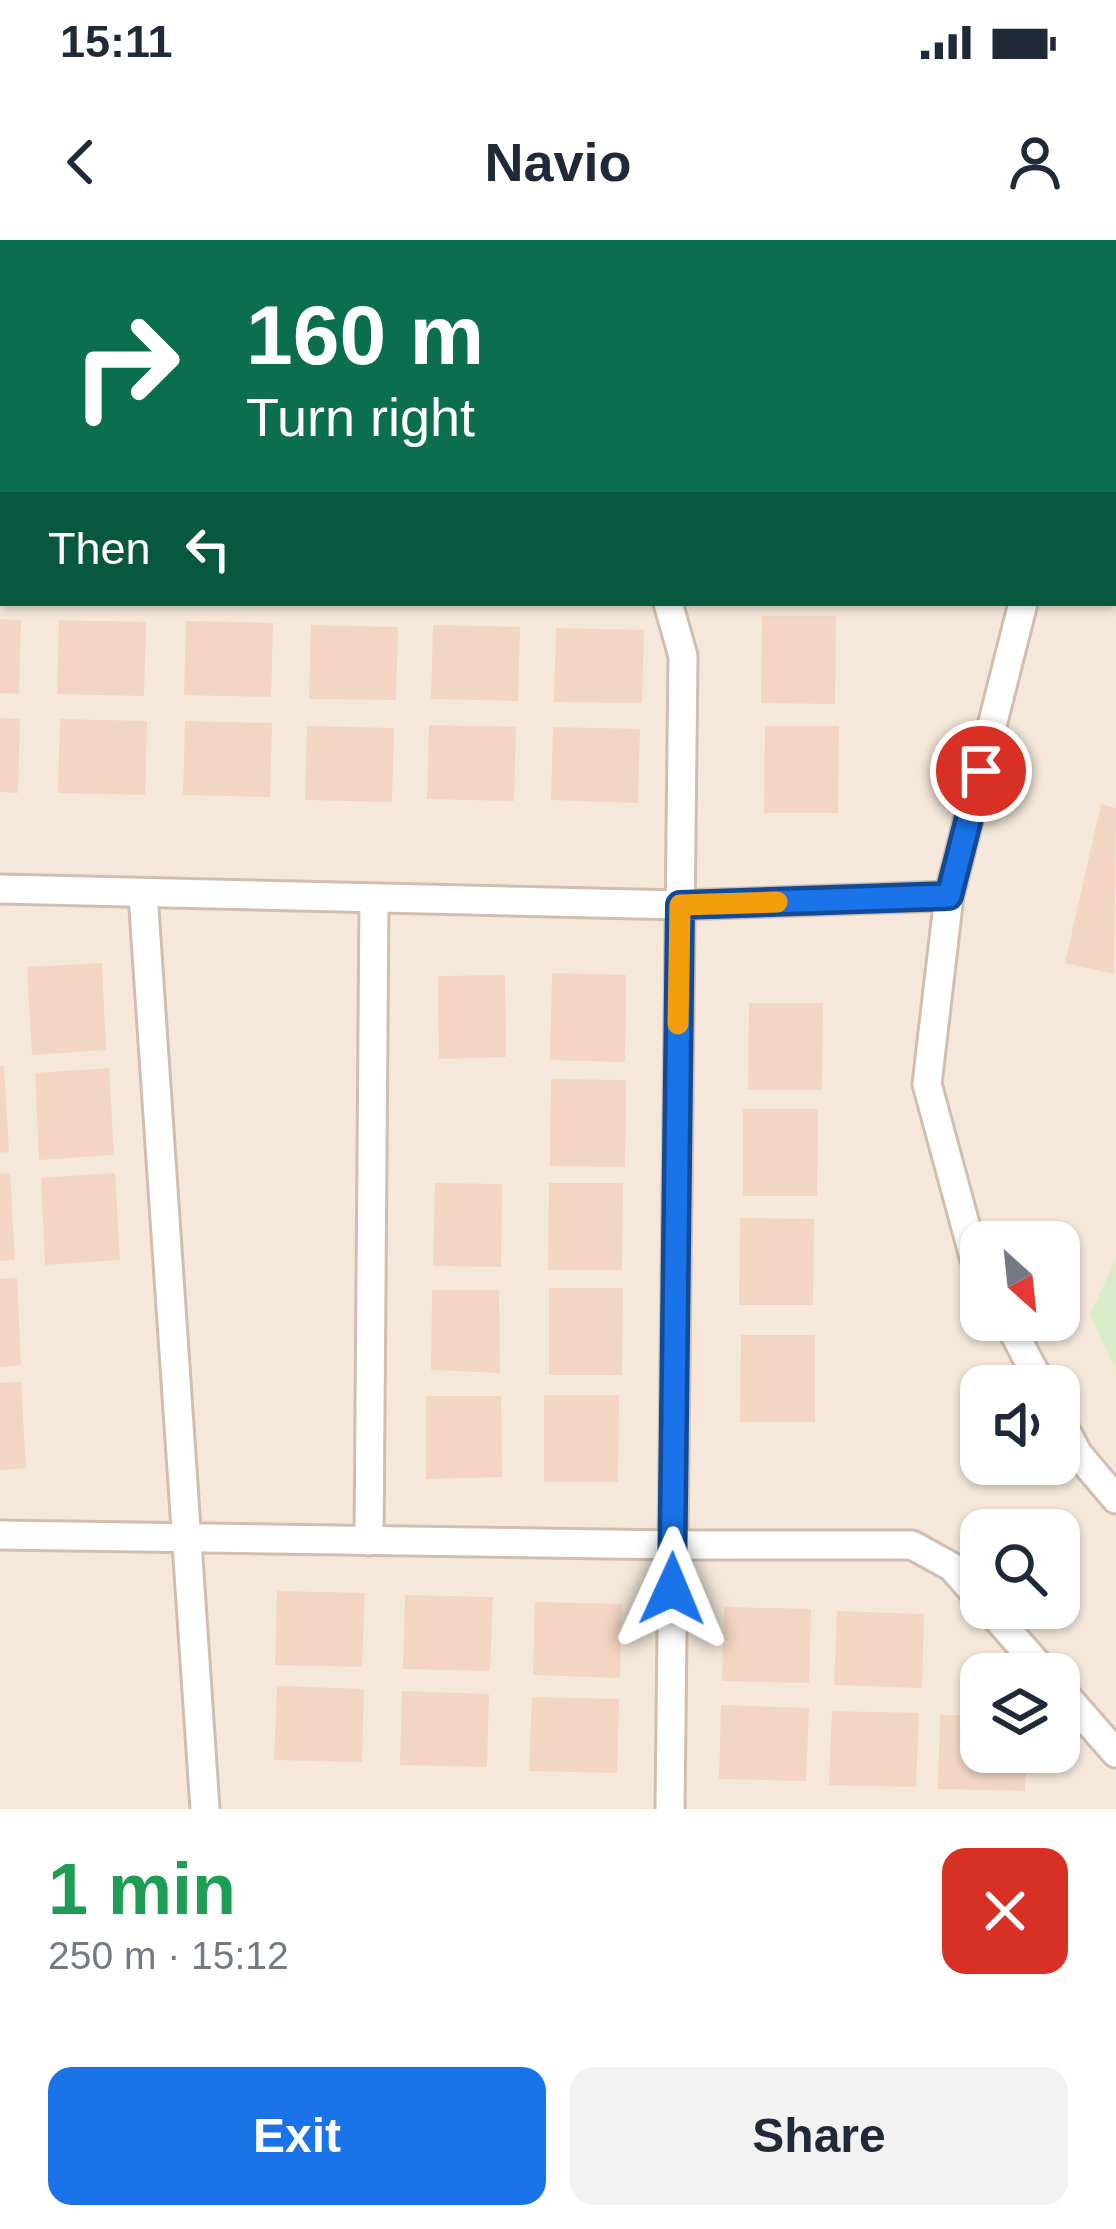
<!DOCTYPE html>
<html lang="en">
<head>
<meta charset="utf-8">
<style>
	:root { --surface:#fff; --page:#f2f2f3; --text:#1f2937; --muted:#747a83; --accent:#1a73e8 }
	body { margin:0; font-family:Helvetica,sans-serif; background:var(--page); color:var(--text); height:100vh; display:flex; flex-direction:column; font-size:45px; white-space:nowrap }
	* { box-sizing:border-box; margin:0 }
	p { font-size:39px; color:var(--muted) }
	.icon { flex:none; width:66px; height:66px; fill:none; stroke:currentColor; stroke-width:2; stroke-linecap:round; stroke-linejoin:round }
	.map { position:relative; height:1569px; overflow:hidden }
	.drawer { display:flex; flex-direction:column; background:var(--surface); flex:1 }
	.drawer>* { flex:none }
	.banner { position:absolute; left:0px; top:0px; width:1116px; height:366px; box-shadow:0 3px 9px #0004; background:#0b6e4f; color:#fff; overflow:hidden }
	.needle { width:78px; rotate:153deg }
	.buttons { position:absolute; left:960px; top:981px; display:grid; gap:24px }
	.buttons a { display:grid; place-items:center; width:120px; height:120px; border-radius:24px; background:var(--surface); box-shadow:0 3px 9px #0004; font-size:60px }
	.pin { position:absolute; display:grid; place-items:center; width:102px; height:102px; color:#fff; margin:-51px; border:6px solid #fff; border-radius:50%; box-shadow:0 3px 12px #0007 }
	.me { position:absolute; width:132px; margin:-66px; rotate:1deg; stroke-linejoin:round; filter:drop-shadow(0 0 9px #0008) }
	.turn { display:flex; align-items:center; gap:42px; height:252px; padding:0 48px; font-size:54px }
	.turn .icon { width:156px; height:156px; stroke-width:2.5 }
	.turn b { display:block; font-size:84px; line-height:102px }
	.then { display:flex; align-items:center; height:114px; padding:0 48px; background:#0003; gap:24px; font-size:45px }
	.round { display:grid; place-items:center; flex:none; width:126px; height:126px; border-radius:24px; background:var(--page) }
	.head { display:flex; align-items:center; justify-content:space-between; height:204px; padding:0 48px }
	h1 { font-size:72px; font-weight:800; line-height:90px; color:#1e9e55 }
	.cta { display:flex; gap:24px; margin-top:auto; padding:24px 48px }
	.cta a { flex:1; height:138px; border-radius:24px; background:var(--accent); color:#fff; font-size:48px; font-weight:800; line-height:138px; text-align:center }
	.cta a+a { background:var(--page); color:var(--text) }
	.status { display:flex; justify-content:space-between; align-items:center; height:84px; padding:0 60px; background:var(--surface); direction:ltr }
	.status svg { height:33px; fill:currentColor }
	header { display:flex; justify-content:space-between; align-items:center; height:156px; padding:0 48px; background:var(--surface); font-size:54px; font-weight:800 }
	.map>svg:first-child { display:block }
	.residential { fill:#f5e8da; fill-rule:evenodd }
	.green { fill:#d8ecc9 }
	.building { fill:#f3d5c3 }
	.lines { fill:none; stroke-linecap:round; stroke-linejoin:round }
	.street-casing { stroke:#d1beb0; stroke-width:33 }
	.street { stroke:#fff; stroke-width:27 }
	.route-casing { stroke:#114b97; stroke-width:30 }
	.route { stroke:#1a73e8; stroke-width:21 }
	.slow { stroke:#f59e0b; stroke-width:21 }
</style>
</head>
<body>
<div class="status"><b>15:11</b><svg viewBox="0 0 49 12"><path d="M0 12V9h3v3zM5 12V6h3v6zM10 12V3h3v9zM15 12V0h3v12zM26 1h20v11H26zM47 4h2v5h-2z"/></svg></div>
<header><svg class="icon" aria-label="back" viewBox="0 0 24 24"><path d="M15 5l-7 7 7 7"/></svg>Navio<svg class="icon" aria-label="person" viewBox="0 0 24 24"><circle cx="12" cy="8" r="4"/><path d="M4 21q1-7 8-7t8 7"/></svg></header>
<div class="map">
<svg width="1116" height="1569" viewBox="0 0 1116 1569">
	<rect width="100%" height="100%" fill="#fdf6ec"/>
	<path class="residential" d="M905,0H1116V1569H0V70L3,363H1113V3H905ZM981,1002H1059V1080H981ZM981,1146H1059V1224H981ZM981,1290H1059V1368H981ZM981,1434H1059V1512H981Z"/>
	<path class="green" d="M1116,1019V1131L1090,1074Z"/>
	<g class="building">
		<path d="M762,376H836L835,464L761,463Z"/>
		<path d="M0,379L21,380L19,454L0,453Z"/>
		<path d="M59,380L146,382L144,456L57,454Z"/>
		<path d="M186,381L273,383L271,457L184,455Z"/>
		<path d="M311,385L398,387L396,460L309,459Z"/>
		<path d="M433,385L520,387L518,461L431,459Z"/>
		<path d="M556,388L644,390L642,463L554,462Z"/>
		<path d="M0,478L20,479L18,553L0,552Z"/>
		<path d="M60,479L147,481L145,555L58,553Z"/>
		<path d="M185,481L272,483L270,557L183,555Z"/>
		<path d="M429,485L516,487L514,561L427,559Z"/>
		<path d="M307,486L394,488L392,562L305,560Z"/>
		<path d="M765,486H839L838,573H764Z"/>
		<path d="M553,487L640,489L638,563L551,560Z"/>
		<path d="M1101,564L1116,568L1114,734L1065,723Z"/>
		<path d="M102,723L106,810L32,815L27,727Z"/>
		<path d="M552,733L626,735L625,822L550,820Z"/>
		<path d="M505,735L506,817L439,819L438,736Z"/>
		<path d="M749,763H823L822,850H748Z"/>
		<path d="M0,826H4L9,912L0,913Z"/>
		<path d="M109,828L114,915L39,920L35,833Z"/>
		<path d="M551,839L626,840L625,927L550,926Z"/>
		<path d="M743,869H818L817,956H743Z"/>
		<path d="M10,933L15,1020L0,1021V934Z"/>
		<path d="M115,933L120,1020L45,1025L41,938Z"/>
		<path d="M435,943L502,944L501,1027L433,1026Z"/>
		<path d="M549,943H623L622,1030H548Z"/>
		<path d="M740,978L814,979L813,1065H739Z"/>
		<path d="M17,1038L21,1125L0,1127V1039Z"/>
		<path d="M549,1048H623L622,1135H549Z"/>
		<path d="M432,1050H499L500,1133L431,1130Z"/>
		<path d="M741,1095H815V1182H740Z"/>
		<path d="M21,1142L26,1228L0,1230V1143Z"/>
		<path d="M544,1155H619L618,1242H544Z"/>
		<path d="M426,1156H501L502,1237L426,1239Z"/>
		<path d="M277,1351L365,1353L362,1427L275,1425Z"/>
		<path d="M405,1355L493,1357L490,1431L403,1429Z"/>
		<path d="M535,1362L622,1364L620,1438L533,1435Z"/>
		<path d="M724,1367L811,1369L809,1443L722,1441Z"/>
		<path d="M837,1371L924,1374L922,1448L834,1445Z"/>
		<path d="M277,1446L364,1449L362,1522L274,1520Z"/>
		<path d="M402,1451L489,1454L487,1527L400,1525Z"/>
		<path d="M532,1457L619,1459L617,1533L529,1531Z"/>
		<path d="M721,1465L809,1468L806,1541L719,1539Z"/>
		<path d="M832,1471L919,1473L916,1547L829,1545Z"/>
		<path d="M940,1475L981,1476V1512H1026L1025,1551L938,1549Z"/>
	</g>
	<g class="lines">
		<defs>
			<g id="street">
				<path d="M1113,5L1114,0"/>
				<path d="M1113,262L1116,263"/>
				<path d="M0,316H3"/>
				<path d="M668,363L683,416L670,1569"/>
				<path d="M0,649L680,665L949,656"/>
				<path d="M143,654L205,1569"/>
				<path d="M981,1030L974,1017L927,844L949,656L1023,363"/>
				<path d="M1007,1080L1042,1146"/>
				<path d="M1059,1178L1078,1214L1116,1259"/>
				<path d="M0,1295L673,1305H912L952,1327L981,1360"/>
				<path d="M369,1301L374,660"/>
				<path d="M988,1368L1046,1434"/>
				<path d="M1059,1448L1116,1513"/>
			</g>
		</defs>
		<use href="#street" class="street-casing"/>
		<use href="#street" class="street"/>
	</g>
	<g class="lines">
		<defs>
			<path id="route" d="M672,1349L680,665L949,656L981,531"/>
		</defs>
		<use href="#route" class="route-casing"/>
		<use href="#route" class="route"/>
		<path class="slow" d="M678,784L680,665L777,662"/>
	</g>
</svg>
<div class="buttons">
<a><svg class="needle" viewBox="-14 -14 28 28"><path d="M0-13l5 13h-10z" fill="#e53935"/><path d="M0 13l5-13h-10z" fill="#747a83"/></svg></a>
<a><svg class="icon" aria-label="sound" viewBox="0 0 24 24"><path d="M4 9h4l5-4v14l-5-4H4zM17 9q2 3 0 6"/></svg></a>
<a><svg class="icon" aria-label="search" viewBox="0 0 24 24"><circle cx="10" cy="10" r="6"/><path d="M15 15l6 6"/></svg></a>
<a><svg class="icon" aria-label="layers" viewBox="0 0 24 24"><path d="M12 4l9 5-9 5-9-5zM3 14l9 5 9-5"/></svg></a>
</div>
<div class="pin" style="left:981px;top:531px;background:#d93025"><svg class="icon" aria-label="arrive" viewBox="0 0 24 24"><path d="M6 21V4h12l-3 4 3 4H6"/></svg></div>
<svg class="me" style="left:672px;top:1349px" viewBox="-20 -20 40 40"><path d="M0-17L14 15 0 8-14 15z" fill="#1a73e8" stroke="#fff" stroke-width="4"/></svg>
<div class="banner">
<div class="turn"><svg class="icon" aria-label="right" viewBox="0 0 24 24"><path d="M7 20v-9h11M14 6l5 5-5 5"/></svg><div><b>160 m</b>Turn right</div></div>
<div class="then">Then<svg class="icon" aria-label="left" viewBox="0 0 24 24"><path d="M17 20v-9H6M10 6l-5 5 5 5"/></svg></div>
</div>
</div>
<section class="drawer">
<div class="head"><div><h1>1 min</h1><p>250 m · 15:12</p></div><a class="round" style="background:#d93025;color:#fff"><svg class="icon" aria-label="close" viewBox="0 0 24 24"><path d="M6 6l12 12M18 6L6 18"/></svg></a></div>
<div class="cta"><a>Exit</a><a>Share</a></div>
</section>
</body>
</html>
